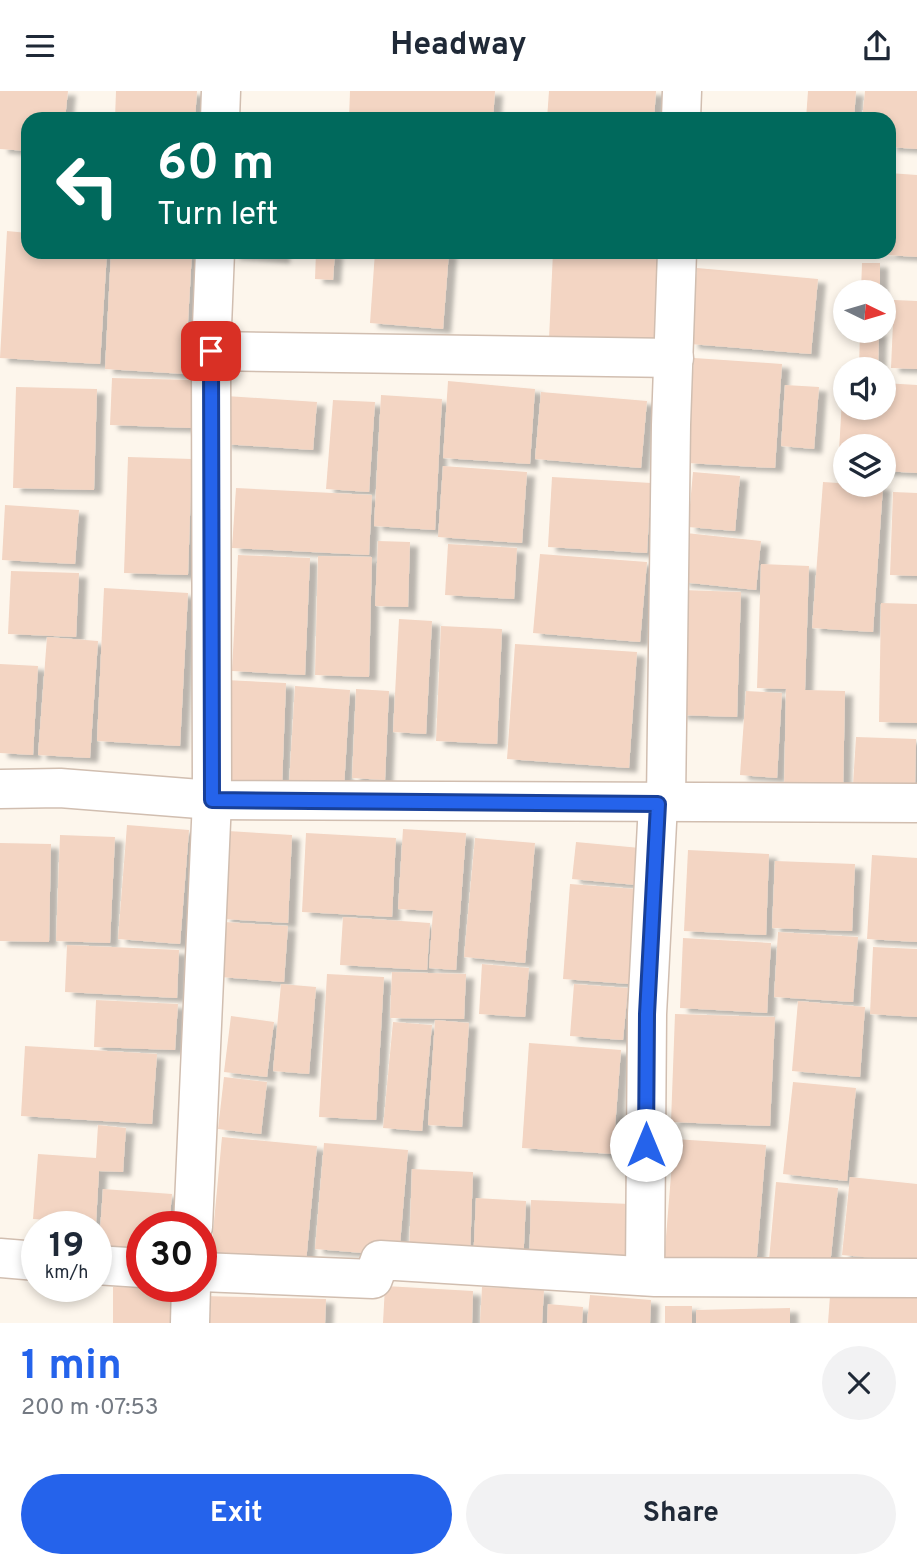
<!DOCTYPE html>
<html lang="en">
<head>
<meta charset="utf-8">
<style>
	:root { --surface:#fff; --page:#f2f2f3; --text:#1f2937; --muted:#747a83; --accent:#2563eb }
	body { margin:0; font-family:Overpass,sans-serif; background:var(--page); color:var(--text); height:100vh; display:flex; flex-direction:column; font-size:26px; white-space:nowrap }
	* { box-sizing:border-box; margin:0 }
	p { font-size:23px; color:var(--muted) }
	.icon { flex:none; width:38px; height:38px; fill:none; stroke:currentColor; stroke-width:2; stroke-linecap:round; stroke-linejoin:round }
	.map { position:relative; height:1232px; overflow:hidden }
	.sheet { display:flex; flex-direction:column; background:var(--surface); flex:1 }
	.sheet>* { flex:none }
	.guide { position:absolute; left:21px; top:21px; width:875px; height:147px; border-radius:21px; box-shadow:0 4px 10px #0003; background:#00695c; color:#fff; overflow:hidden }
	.needle { width:46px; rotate:95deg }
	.tools { position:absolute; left:833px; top:189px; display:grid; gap:14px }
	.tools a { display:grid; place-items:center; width:63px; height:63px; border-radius:50%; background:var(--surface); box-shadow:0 4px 10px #0003; font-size:35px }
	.speed { position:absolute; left:21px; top:1120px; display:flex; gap:14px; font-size:35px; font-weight:700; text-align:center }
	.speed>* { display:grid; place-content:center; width:91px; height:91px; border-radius:50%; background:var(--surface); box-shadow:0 4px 10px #0003; line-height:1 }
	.speed small { font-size:18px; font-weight:400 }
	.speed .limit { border:10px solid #d22; background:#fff; color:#111 }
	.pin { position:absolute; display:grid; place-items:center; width:60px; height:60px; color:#fff; margin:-30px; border-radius:14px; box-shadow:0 4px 10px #0006 }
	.me { position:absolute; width:77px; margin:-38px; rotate:0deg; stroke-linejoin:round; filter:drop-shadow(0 0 5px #0008) }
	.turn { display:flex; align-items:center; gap:24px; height:147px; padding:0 21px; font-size:32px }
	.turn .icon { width:91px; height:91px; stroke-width:2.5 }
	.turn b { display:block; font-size:49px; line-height:60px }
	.round { display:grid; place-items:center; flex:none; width:74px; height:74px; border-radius:37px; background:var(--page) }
	.overview { display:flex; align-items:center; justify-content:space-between; height:119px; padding:0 21px }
	h1 { font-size:42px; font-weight:700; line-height:52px; color:var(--accent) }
	.primary-button { display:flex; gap:14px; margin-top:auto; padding:14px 21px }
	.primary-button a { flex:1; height:80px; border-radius:42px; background:var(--accent); color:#fff; font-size:28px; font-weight:700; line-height:80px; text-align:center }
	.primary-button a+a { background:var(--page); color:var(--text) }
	header { display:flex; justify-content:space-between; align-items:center; height:91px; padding:0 21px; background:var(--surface); font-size:32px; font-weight:700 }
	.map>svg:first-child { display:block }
	.building { fill:#f3d5c3; filter:url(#shadow) }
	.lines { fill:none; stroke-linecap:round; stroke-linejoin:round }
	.minor-casing { stroke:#d1beb0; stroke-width:41 }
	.minor { stroke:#fff; stroke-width:38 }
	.route-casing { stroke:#184099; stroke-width:18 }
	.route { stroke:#2563eb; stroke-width:12 }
</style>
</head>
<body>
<header><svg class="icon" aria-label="menu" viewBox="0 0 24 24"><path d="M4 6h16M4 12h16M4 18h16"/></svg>Headway<svg class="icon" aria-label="share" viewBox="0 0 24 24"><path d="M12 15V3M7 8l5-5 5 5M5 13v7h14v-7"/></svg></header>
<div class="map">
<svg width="917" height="1232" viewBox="0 0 917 1232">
	<defs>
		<filter id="shadow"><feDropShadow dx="8" dy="4.5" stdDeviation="2" flood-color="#0004"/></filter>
	</defs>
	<rect width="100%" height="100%" fill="#fdf6ec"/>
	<g class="building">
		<path d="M0,0H68L65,28H28V60L0,58Z"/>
		<path d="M116,0H197L195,28H115Z"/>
		<path d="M350,0H495L493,28H349Z"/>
		<path d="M549,0H656L654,28H547Z"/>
		<path d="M808,0H856L854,28H806Z"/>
		<path d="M865,0H917V58L889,56V28H862Z"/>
		<path d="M889,82L917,84V166L874,163L889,161Z"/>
		<path d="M7,140L28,142V161H107L100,273L0,267Z"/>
		<path d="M111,161H192L185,283L105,278Z"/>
		<path d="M232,161H282V168L232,164Z"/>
		<path d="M316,161H335L333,189L315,188Z"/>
		<path d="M375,161H449L443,238L370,232Z"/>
		<path d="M553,161H658L654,253L549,248Z"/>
		<path d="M862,172H880V201H861Z"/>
		<path d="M697,177L818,188L811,263L690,253Z"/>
		<path d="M894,209L917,210V278L891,277Z"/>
		<path d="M860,240H879L878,278H859Z"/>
		<path d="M694,267L782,273L775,377L687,372Z"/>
		<path d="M112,287L193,289L191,337L110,334Z"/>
		<path d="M448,290L535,298L530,373L443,367Z"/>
		<path d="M843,290L845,291V317H884V292L917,294V382L884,380V355H845V378H838Z"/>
		<path d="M785,294L819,296L814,358L781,355Z"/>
		<path d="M16,296L97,298L94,399L13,397Z"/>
		<path d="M541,301L647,310L641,377L535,368Z"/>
		<path d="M381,304L442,308L435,439L374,435Z"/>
		<path d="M226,305L317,311L313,359L223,353Z"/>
		<path d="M333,309L375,311L369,401L326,398Z"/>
		<path d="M128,366L192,368L188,484L124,482Z"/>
		<path d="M443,375L527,381L522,452L438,446Z"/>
		<path d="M693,381L740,385L735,440L688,436Z"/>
		<path d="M552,386L651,392L647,462L548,456Z"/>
		<path d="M823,391L883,395L873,541L812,537Z"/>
		<path d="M236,397L372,404L369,464L232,457Z"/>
		<path d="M893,401L917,402V485L890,484Z"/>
		<path d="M5,414L79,419L75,473L2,469Z"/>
		<path d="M686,442L761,450L756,499L681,491Z"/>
		<path d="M378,450L410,451L408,516L375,515Z"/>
		<path d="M448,453L517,457L514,508L445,504Z"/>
		<path d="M540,463L647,471L640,551L533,542Z"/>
		<path d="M238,464L310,467L305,584L232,580Z"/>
		<path d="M318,465L372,466L369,586L315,584Z"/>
		<path d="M761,473L809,475L805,599L845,600L843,702L784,701L786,598L757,597Z"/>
		<path d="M11,480L79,482L76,546L8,543Z"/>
		<path d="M104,497L188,502L180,655L97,650Z"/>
		<path d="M682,499L741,501L737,626L679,624Z"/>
		<path d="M881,512L917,513V632L879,631Z"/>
		<path d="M399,528L432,530L426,643L393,641Z"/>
		<path d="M441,535L502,538L497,653L436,650Z"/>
		<path d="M47,546L98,550L90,667L38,664Z"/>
		<path d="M515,553L637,561L629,677L507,668Z"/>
		<path d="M0,573L38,575L33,664L0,662Z"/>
		<path d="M225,589L286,592L282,695L220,693Z"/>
		<path d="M295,595L350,599L344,696L289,693Z"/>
		<path d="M356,598L389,600L385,689L352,687Z"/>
		<path d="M746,600L782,602L777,687L740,684Z"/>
		<path d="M856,646L916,648L915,696L853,694Z"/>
		<path d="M127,734L189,739L180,853L118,848Z"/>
		<path d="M403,738L466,742L456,879L429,877L433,820L398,818Z"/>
		<path d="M228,740L292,744L288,832L223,828Z"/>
		<path d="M306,742L396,747L392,826L302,821Z"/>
		<path d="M60,744L115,746L110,852L56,850Z"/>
		<path d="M475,747L535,752L525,872L464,866Z"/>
		<path d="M576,751L640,757L636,794L572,788Z"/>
		<path d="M0,752L51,753L49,851L0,850Z"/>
		<path d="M688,759L769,763L766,844L684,840Z"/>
		<path d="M872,764L917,767V851L867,848Z"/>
		<path d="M775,770L855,773L852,840L772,837Z"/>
		<path d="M570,793L636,798L629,893L563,888Z"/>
		<path d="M343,826L430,832L427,879L340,874Z"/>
		<path d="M224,831L288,835L284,891L220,886Z"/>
		<path d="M778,841L858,846L853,911L774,906Z"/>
		<path d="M683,847L771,852L767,922L680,917Z"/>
		<path d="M67,854L179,859L177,907L65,901Z"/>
		<path d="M873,856L917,858V926L870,923Z"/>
		<path d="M482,873L529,877L525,926L479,923Z"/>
		<path d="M392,881L466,883L464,928L390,927Z"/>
		<path d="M327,883L384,886L376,1029L319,1026Z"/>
		<path d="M281,893L316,896L309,983L273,980Z"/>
		<path d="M574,893L628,897L623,949L570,945Z"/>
		<path d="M96,909L178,913L175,959L94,956Z"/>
		<path d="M798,910L865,916L860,986L792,980Z"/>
		<path d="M675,923L775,926L770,1035L671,1031Z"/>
		<path d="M231,925L274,931L267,986L224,981Z"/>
		<path d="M435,929L469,932L462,1036L428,1034Z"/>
		<path d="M393,931L432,934L422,1040L383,1037Z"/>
		<path d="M529,952L621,959L613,1063L522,1057Z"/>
		<path d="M25,955L157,963L152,1033L21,1025Z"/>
		<path d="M224,986L267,991L261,1043L218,1038Z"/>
		<path d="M793,991L856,997L847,1090L783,1083Z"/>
		<path d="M98,1034L126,1037L123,1081L99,1080L96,1132L33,1128L38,1063L96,1067Z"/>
		<path d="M222,1046L317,1055L306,1171L211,1162Z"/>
		<path d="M674,1048L766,1054L756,1177L664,1170Z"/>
		<path d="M324,1052L408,1059L399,1165L315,1158Z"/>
		<path d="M412,1078L473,1081L470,1164L409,1163Z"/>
		<path d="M850,1086L917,1093V1171L842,1164Z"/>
		<path d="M776,1091L838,1097L830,1175L769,1169Z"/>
		<path d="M103,1098L172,1103L169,1136H142V1170L98,1166Z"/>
		<path d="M476,1107L526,1110L523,1175L473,1173Z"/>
		<path d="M531,1109L630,1113L627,1179L529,1175Z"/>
		<path d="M831,1191L917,1198V1232H828Z"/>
		<path d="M385,1195L473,1200L472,1232H383Z"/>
		<path d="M113,1196L176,1197V1232H113Z"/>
		<path d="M482,1196L544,1199L542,1232H480Z"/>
		<path d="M590,1204L651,1209L650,1232H587Z"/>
		<path d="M200,1205L326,1208L325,1232H199Z"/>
		<path d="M548,1213L583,1216L582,1232H547Z"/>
		<rect x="665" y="1215" width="27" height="17"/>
		<path d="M790,1217V1232H696V1219Z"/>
	</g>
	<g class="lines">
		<defs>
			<g id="minor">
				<path d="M220,28L221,0"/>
				<path d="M681,28L682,0"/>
				<path d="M211,260L674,267"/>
				<path d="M0,698L60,697L212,709L917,712"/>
				<path d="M666,709L671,334L677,161"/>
				<path d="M193,1136L212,709L211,260L215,161"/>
				<path d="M0,1167L37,1170"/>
				<path d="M96,1174L142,1177"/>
				<path d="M201,1181L373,1188L380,1169L655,1186L917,1187"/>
				<path d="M645,1185L647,923L658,713"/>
				<path d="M190,1232L191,1195"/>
			</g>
		</defs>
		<use href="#minor" class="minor-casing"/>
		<use href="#minor" class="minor"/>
	</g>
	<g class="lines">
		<defs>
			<path id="route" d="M211,260L212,709L658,713L647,923L646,1054"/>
		</defs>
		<use href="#route" class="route-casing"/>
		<use href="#route" class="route"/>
	</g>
</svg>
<div class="tools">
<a><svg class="needle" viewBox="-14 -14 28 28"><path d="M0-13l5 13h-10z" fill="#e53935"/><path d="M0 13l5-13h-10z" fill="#747a83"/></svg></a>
<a><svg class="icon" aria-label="sound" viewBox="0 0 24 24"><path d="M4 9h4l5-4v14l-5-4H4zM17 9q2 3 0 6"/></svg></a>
<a><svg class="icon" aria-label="layers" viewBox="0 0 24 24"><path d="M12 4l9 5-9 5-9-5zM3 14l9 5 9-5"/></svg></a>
</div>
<div class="speed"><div>19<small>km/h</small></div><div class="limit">30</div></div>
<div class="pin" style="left:211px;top:260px;background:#d93025"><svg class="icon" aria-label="arrive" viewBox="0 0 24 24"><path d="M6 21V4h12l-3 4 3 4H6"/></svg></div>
<svg class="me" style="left:646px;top:1054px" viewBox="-20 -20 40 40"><circle r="19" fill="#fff"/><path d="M0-13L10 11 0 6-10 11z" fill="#2563eb"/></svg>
<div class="guide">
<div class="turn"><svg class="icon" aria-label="left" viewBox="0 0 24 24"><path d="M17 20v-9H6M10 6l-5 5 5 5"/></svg><div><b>60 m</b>Turn left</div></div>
</div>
</div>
<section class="sheet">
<div class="overview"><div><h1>1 min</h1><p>200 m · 07:53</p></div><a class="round"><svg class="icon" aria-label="close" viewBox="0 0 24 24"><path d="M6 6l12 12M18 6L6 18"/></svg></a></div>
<div class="primary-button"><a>Exit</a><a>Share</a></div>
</section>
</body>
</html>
